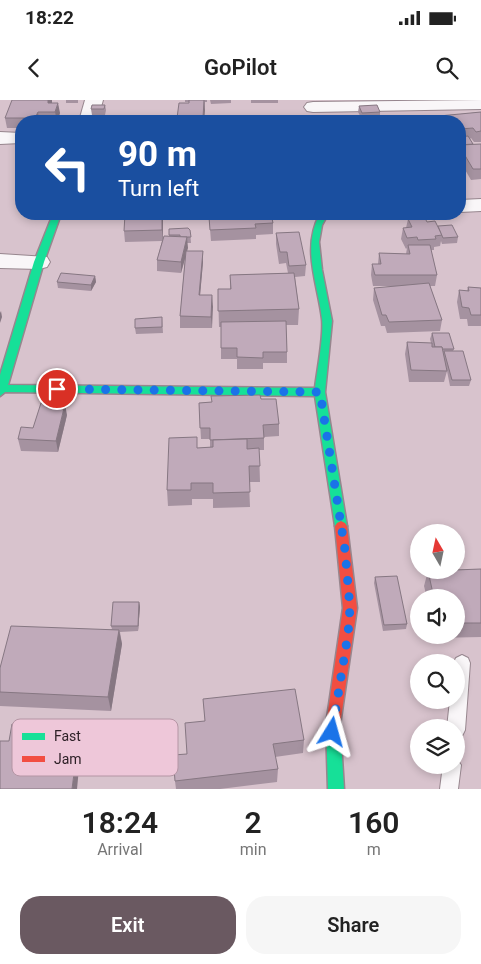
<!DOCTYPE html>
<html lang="en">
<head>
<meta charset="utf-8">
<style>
	:root { --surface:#fff; --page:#f6f6f6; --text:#222; --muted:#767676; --accent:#6a5961 }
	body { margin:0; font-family:Roboto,sans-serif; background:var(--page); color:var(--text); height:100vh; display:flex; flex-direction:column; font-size:19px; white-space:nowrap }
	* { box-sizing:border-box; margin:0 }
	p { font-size:16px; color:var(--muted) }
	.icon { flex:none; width:28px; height:28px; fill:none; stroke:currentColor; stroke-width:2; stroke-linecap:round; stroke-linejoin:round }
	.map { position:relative; height:689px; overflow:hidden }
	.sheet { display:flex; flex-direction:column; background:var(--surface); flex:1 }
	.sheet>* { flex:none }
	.guide { position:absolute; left:15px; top:15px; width:451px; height:105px; border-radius:20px; box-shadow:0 2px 8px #0003; background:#1a4fa0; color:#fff; overflow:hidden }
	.needle { width:32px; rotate:351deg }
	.buttons { position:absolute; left:410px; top:424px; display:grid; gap:10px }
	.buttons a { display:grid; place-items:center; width:55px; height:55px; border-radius:50%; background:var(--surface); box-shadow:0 2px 8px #0003; font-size:25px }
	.pin { position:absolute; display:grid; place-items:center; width:42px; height:42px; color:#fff; margin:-21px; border:2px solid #fff; border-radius:50%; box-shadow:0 1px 5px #0007 }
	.me { position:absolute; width:55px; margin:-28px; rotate:8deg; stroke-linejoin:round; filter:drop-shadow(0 0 4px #0008) }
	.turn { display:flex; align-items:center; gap:18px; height:105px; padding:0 20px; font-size:22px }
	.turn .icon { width:65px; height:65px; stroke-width:2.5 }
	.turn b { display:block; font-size:35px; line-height:42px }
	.eta { display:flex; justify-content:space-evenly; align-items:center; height:85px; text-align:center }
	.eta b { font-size:30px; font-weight:600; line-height:35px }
	.primary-button { display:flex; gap:10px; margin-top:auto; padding:10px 20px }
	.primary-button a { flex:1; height:58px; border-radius:20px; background:var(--accent); color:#fff; font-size:20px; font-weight:600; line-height:58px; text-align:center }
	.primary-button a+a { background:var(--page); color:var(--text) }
	.status { display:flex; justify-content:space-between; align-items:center; height:35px; padding:0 25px; background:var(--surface); direction:ltr }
	.status svg { height:14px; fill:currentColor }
	header { display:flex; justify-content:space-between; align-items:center; height:65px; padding:0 20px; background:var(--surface); font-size:22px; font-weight:600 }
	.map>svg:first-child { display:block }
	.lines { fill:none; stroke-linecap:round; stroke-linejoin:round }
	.lane-casing { stroke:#97868e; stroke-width:2 }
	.street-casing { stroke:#97868e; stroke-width:2 }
	.fast-casing { stroke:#97868e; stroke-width:3 }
	.jam-casing { stroke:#97868e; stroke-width:3 }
	.lane { fill:#f9f6f8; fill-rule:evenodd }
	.street { fill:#f9f6f8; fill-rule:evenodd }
	.fast { fill:#16e098; fill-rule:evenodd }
	.jam { fill:#f24e42; fill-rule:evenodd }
	.wall { fill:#a592a0 }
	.shaded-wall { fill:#867782 }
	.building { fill:#c0aaba; stroke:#867782 }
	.route { stroke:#1a73e8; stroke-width:9; stroke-dasharray:0 16.2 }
	.key { fill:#eec7d9; stroke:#b495a4; stroke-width:1 }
	.key-label { font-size:14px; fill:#2e2027 }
</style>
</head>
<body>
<div class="status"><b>18:22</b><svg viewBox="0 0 49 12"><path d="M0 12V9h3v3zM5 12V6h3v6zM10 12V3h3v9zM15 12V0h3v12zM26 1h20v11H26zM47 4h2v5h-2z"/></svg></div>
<header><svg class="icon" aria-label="back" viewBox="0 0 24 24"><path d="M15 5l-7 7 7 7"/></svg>GoPilot<svg class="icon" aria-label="search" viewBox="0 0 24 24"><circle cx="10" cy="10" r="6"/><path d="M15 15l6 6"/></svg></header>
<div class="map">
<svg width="481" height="689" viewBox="0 0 481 689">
	<rect width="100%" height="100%" fill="#d8c3cd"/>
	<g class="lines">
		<defs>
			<g id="lane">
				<path d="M462,555L468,558L470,563L465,630L462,636L456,638V628H447L450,600H456V562H454L456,558Z"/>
				<path d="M456,658L461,665L458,689H440L443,665H456Z"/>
			</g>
			<g id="street">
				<path d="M85,0H103L97,21H79Z"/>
				<path d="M481,0V9L313,12L307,11L304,7L307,3L313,2Z"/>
				<path d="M0,32L21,33V43L0,44Z"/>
				<path d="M481,99V111L460,112V100Z"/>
				<path d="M0,154L47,157L50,162L47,167L39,169L0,168Z"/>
			</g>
			<g id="fast">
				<path d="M53,114H61L44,162L8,285L315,288C317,270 324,237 322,219C318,184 301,148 320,114H328L322,125L319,142L322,170L332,221L325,292L347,426L345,429H337L335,426L315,296L5,292L0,296V275L34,162Z"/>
				<path d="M333,618L338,620L340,625L344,689H328L326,625L328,620Z"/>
			</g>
			<path id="jam" d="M341,421L345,423L347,426L357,508L340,625L338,630L333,632L328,630L326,625L343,508L335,426L337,423Z"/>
		</defs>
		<use href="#lane" class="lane-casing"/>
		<use href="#street" class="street-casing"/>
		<use href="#fast" class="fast-casing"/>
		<use href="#jam" class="jam-casing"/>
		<use href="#lane" class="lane"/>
		<use href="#street" class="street"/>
		<use href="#fast" class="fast"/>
		<use href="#jam" class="jam"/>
	</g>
	<g class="wall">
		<rect x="66" y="0" width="12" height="3"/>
		<path d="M185,0H207V2H205L204,21H177V18L189,3V2H185Z"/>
		<path d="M210,0H231V3L211,4Z"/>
		<rect x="251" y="0" width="27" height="3"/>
		<path d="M52,3L60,13L57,21H21V28H7L5,18Z"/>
		<path d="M105,5L106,10L105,15H92L91,9Z"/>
		<path d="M359,6L380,12V18L362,19L358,12Z"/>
		<path d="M481,12V42H474L471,38L470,39L473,44H481V79L471,80L460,61V21H438L439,16Z"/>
		<path d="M125,114H163V138L169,136V129L190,130L191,143H187V151H203V162L200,195H212V228H180V216L185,158L181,173L157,171V160L162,141L125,142L124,131Z"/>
		<path d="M220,114H271L273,123V134L256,135V139L211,141L209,117H220Z"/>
		<path d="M408,119L427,122L458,137L457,143L442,144L441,141L440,146L434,147V150H431L437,175L435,186H430L442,220L440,231L387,233L385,226H381L373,200L374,188L396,186H373L371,175L372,164H378L379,153L406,154L407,148L406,149L401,139L403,128H406Z"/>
		<path d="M276,133L306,165L305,176L295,177L299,209L298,225H286L287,252V263H263V269H237V259H221V227H219L218,189H230V175L288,173L286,163L279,164L276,144Z"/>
		<path d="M95,176L96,182L91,191L58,188L57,182Z"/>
		<path d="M468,187L481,188V226H468L467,219H460L457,202L459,190L467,191Z"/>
		<path d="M162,217L163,233L136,234L135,228Z"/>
		<path d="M432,233L454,249L453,251L471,280L469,286H450L447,271L444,282H409L405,254L407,242L431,243L430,239Z"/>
		<path d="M261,299L279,324V336L264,337V350H259L260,382H249L250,407L213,408V399H192V405L168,406L167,390L198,348L210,347V339H201L199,303Z"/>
		<path d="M67,315L58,352L21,351L18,339Z"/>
		<path d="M481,469V537L435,538V535H456V498H427L424,486L428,471Z"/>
		<path d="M375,477L407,524L406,529L383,531L374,483Z"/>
		<path d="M139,502L140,507L138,531L120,532L122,544L111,611L0,606V568L112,529L111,526Z"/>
		<path d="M203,599L304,640L303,653L275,657L278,669L277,682L220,689H176L175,681L187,654L205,621Z"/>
	</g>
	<g class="shaded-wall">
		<path d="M48,0H52V4L49,13L48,3Z"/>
		<path d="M204,0L205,10L204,21H203Z"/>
		<path d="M58,3L60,13L57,21L55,12Z"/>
		<path d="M38,12L39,21H36L35,18Z"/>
		<path d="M162,114H163V141L162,130Z"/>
		<path d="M187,137L188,148L181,173V162Z"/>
		<path d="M203,151V162L199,207V195Z"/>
		<path d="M95,176L96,182L91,191V185Z"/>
		<path d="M212,195L213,207L212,228L211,217Z"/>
		<path d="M1,211L2,217L0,223V213Z"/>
		<path d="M65,304L67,315L58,352L56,341Z"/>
		<path d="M139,502L140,507L138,531V526Z"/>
		<path d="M119,530L122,544L111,611L108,597Z"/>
		<path d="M70,624L73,634L69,668L66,659Z"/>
		<path d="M76,658L79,668L77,689H72Z"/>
	</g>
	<g class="building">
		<path d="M12,0H48V3H58L55,12H38L35,18H5Z"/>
		<path d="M189,0H204L203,18H177L179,3H189Z"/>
		<path d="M92,5H105L104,9H91Z"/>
		<path d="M377,5L380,12L362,13L359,6Z"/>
		<path d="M481,12V31L476,32L473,28L460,29V21H443L439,16Z"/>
		<path d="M419,16L420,18H429L430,20H437L438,21H390L388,18Z"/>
		<path d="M468,36L473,44L460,45V37Z"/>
		<path d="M481,44V69H473L460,47V45Z"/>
		<path d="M125,114H162V130L124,131Z"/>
		<path d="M221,114H271L273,123L255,124L256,128L210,130L209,117H221Z"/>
		<path d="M425,118L427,122L435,121L442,135L435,136L436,139L418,140L417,137L407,138L403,128L412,127L408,119Z"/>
		<path d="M452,125L458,137L443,138L438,126Z"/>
		<path d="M188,128L190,130L191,137H180V135H169V129Z"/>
		<path d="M299,132L306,165L289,166L287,152H280L276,133Z"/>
		<path d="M164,136L187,137L181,162L157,160Z"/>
		<path d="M408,145H430L437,175H375L372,164H381L379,153L410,154Z"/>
		<path d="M186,151H203L199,195H212L211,217L180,216Z"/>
		<path d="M61,173L95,176L91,185L57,182Z"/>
		<path d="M294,173L299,209L218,211V189H231L230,175Z"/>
		<path d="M429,183L442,220L389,222L386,215H382L374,188Z"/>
		<path d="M468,187L481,188V215H471L469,208L462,207L459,190L469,191Z"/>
		<path d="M162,217V227L135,228V219Z"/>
		<path d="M286,221L287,252H263V258L237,257V248H221V222Z"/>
		<path d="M432,233H449L454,249H442V247H435Z"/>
		<path d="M407,242L432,243V247H442L447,271L411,270Z"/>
		<path d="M444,251H463L471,280H452Z"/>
		<path d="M260,295L261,299H276L279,324L263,325L264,338L210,340V328H200L199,303L212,302L211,296Z"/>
		<path d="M41,303L65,304L56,341L18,339L21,327L33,328Z"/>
		<path d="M197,337V348L213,347V340L247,339V349L259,348L260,366H249L250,392L213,393V383H191V390H167L169,338Z"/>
		<path d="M481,469V523H456V498H434L428,471Z"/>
		<path d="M397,476L407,524L384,525L375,477Z"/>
		<path d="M113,502H139L138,526H111Z"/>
		<path d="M11,526L119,530L108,597L0,592V568Z"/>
		<path d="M295,589L304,640L273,644L278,669L175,681L173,655L187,654L185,623L205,621L203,599Z"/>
		<path d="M12,624H70L66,659L76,658L72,689H0V641H9Z"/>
	</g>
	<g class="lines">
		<path class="route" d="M57,289L320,292L345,450L350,508L348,534L332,632"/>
	</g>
	<rect x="12" y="619" width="166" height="57" rx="8" class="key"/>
	<rect x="22" y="633" width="23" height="7" fill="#16e098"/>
	<rect x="22" y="656" width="23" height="6" fill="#f24e42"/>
	<g class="key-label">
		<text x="54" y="641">Fast</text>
		<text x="54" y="664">Jam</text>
	</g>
</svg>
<div class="buttons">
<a><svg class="needle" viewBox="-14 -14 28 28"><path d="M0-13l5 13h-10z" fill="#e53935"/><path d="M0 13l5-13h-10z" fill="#767676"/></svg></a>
<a><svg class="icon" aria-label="sound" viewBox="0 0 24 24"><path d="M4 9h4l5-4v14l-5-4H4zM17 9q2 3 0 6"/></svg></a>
<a><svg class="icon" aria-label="search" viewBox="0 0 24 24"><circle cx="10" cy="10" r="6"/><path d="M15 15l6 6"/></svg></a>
<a><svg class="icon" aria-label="layers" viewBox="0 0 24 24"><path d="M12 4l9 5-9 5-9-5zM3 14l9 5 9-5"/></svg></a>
</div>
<div class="pin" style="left:57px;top:289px;background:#d93025"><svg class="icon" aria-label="arrive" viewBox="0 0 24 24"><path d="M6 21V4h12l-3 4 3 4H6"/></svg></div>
<svg class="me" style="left:332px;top:632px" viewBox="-20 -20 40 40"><path d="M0-17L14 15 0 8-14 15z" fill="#1a73e8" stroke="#fff" stroke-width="4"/></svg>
<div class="guide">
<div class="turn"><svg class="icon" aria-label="left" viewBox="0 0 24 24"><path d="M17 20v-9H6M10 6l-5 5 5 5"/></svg><div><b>90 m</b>Turn left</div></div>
</div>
</div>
<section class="sheet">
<div class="eta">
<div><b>18:24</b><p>Arrival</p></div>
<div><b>2</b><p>min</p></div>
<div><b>160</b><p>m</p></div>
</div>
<div class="primary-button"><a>Exit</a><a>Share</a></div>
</section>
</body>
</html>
